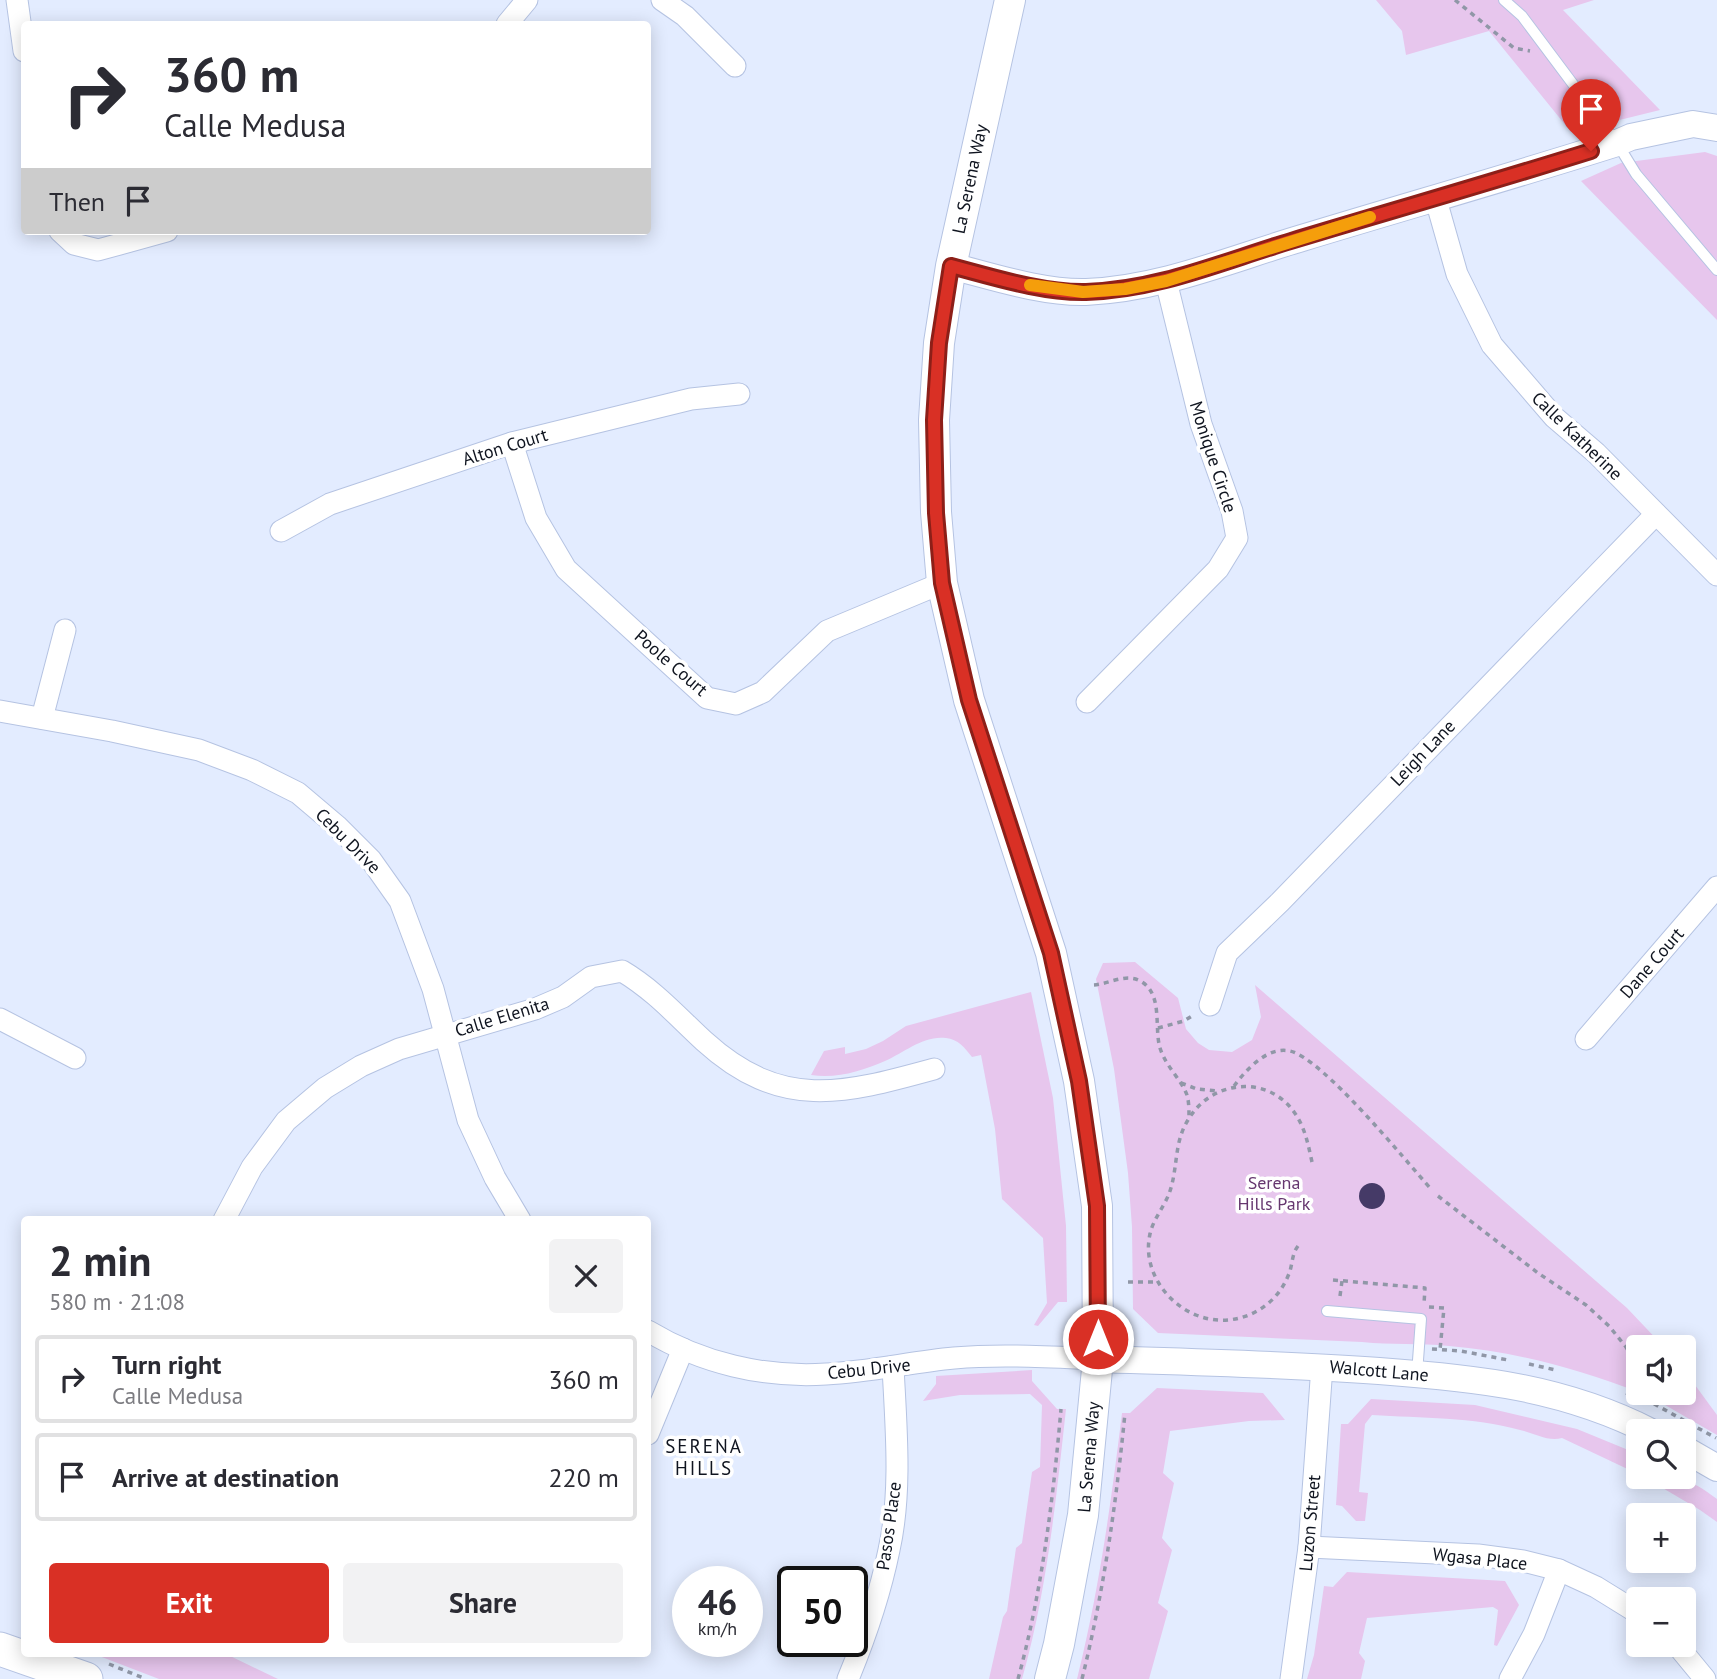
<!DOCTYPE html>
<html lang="en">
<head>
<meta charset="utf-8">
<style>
	:root { --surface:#fff; --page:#f2f2f3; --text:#2b2b33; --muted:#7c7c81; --line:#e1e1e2; --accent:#d93025 }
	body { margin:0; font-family:"PT Sans",sans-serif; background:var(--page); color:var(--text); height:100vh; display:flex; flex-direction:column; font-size:26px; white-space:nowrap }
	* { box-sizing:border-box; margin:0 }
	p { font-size:23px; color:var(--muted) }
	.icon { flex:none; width:38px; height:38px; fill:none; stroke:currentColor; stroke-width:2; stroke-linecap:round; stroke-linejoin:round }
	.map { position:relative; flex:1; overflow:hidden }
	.side { position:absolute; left:21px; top:1216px; width:630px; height:441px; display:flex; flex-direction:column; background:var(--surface); border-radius:7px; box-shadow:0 4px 18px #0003 }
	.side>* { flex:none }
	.guide { position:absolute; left:21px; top:21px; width:630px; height:214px; border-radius:7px; box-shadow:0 4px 18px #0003; background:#fff; color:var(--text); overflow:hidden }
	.fabs { position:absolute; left:1626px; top:1335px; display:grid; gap:14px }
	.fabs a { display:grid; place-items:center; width:70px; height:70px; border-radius:7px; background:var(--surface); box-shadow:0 4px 18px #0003; font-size:35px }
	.speed { position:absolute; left:672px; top:1566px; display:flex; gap:14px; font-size:35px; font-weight:700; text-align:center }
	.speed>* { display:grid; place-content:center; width:91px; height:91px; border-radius:50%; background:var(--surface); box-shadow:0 4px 18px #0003; line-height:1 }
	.speed small { font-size:18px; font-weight:400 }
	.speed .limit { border:4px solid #111; border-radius:10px; background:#fff; color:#111 }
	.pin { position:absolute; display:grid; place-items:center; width:60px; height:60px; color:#fff; margin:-72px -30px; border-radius:50% 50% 50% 0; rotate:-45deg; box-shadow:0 0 7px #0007 }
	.pin .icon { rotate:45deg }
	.me { position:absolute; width:77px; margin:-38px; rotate:0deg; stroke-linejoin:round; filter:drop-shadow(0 0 5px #0008) }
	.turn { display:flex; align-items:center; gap:24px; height:147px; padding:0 28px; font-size:32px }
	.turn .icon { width:91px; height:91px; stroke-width:2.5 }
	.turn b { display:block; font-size:49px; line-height:60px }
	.then { display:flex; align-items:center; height:66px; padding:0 28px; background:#0003; gap:14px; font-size:26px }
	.round { display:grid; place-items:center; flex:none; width:74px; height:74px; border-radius:7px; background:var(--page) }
	.head { display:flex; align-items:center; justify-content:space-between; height:119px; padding:0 28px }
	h1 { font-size:42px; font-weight:600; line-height:52px }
	.primary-button { display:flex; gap:14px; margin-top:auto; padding:14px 28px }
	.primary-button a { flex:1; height:80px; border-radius:7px; background:var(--accent); color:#fff; font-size:28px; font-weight:600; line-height:80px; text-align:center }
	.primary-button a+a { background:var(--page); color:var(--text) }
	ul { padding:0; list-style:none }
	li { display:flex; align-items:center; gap:21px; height:88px; margin:0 14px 10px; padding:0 14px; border:4px solid var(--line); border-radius:7px }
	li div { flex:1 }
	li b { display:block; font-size:26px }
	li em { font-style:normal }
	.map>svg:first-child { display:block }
	.green { fill:#e7c6ed }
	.building { fill:#453a67 }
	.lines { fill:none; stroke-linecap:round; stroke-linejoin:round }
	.service-casing { stroke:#b5c3e2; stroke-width:12 }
	.minor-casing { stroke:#b5c3e2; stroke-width:23 }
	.tertiary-casing { stroke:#b5c3e2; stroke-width:28 }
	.secondary-casing { stroke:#b5c3e2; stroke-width:32 }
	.primary-casing { stroke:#b5c3e2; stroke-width:35 }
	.path { stroke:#9097a7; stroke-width:3.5; stroke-dasharray:5 5; stroke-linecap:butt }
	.service { stroke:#fff; stroke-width:10 }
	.minor { stroke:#fff; stroke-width:21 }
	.tertiary { stroke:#fff; stroke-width:26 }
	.secondary { stroke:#fff; stroke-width:30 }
	.primary { stroke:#fff; stroke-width:33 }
	.route-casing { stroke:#8d1f18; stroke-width:18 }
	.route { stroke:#d93025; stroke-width:12 }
	.slow { stroke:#f59e0b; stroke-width:12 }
	.labels { text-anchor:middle; stroke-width:7; stroke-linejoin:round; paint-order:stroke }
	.street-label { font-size:18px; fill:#0f141f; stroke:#fff }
	.park-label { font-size:18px; fill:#66376f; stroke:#fff }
	.neighbourhood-label { font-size:19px; letter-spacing:2px; fill:#0f141f; stroke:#fff }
</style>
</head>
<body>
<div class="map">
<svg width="1717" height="1679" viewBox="0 0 1717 1679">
	<rect width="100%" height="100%" fill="#e3ecff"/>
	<g class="green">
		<path d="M1376,0H1594L1563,10L1660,110L1571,132L1489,31L1406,55L1402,31Z"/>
		<path d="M1705,152L1717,156V320L1581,181L1621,163Z"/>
		<path d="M1135,962L1178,998L1186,1029L1198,1043L1209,1050L1232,1052L1252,1040L1261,1017L1255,985L1627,1308L1664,1347L1638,1348V1392C1578,1369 1513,1351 1449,1346C1420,1343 1391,1345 1362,1342L1158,1333L1133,1309L1132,1227L1128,1173L1114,1069L1096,979L1103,963Z"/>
		<path d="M1031,992L1053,1098L1066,1226L1067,1302H1058L1038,1326L1034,1325L1047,1303L1043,1238L1002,1199L995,1129L981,1055L972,1057C965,1048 958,1039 946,1038C924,1035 905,1052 885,1061C862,1071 837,1079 811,1075L824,1051L845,1047V1054L866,1049L883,1041L906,1026Z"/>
		<path d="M1032,1370V1381L1057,1409H1066C1056,1500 1047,1591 1022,1679H989L1003,1617L1007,1611L1016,1548L1022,1543L1032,1472L1040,1467L1042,1405L1030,1394L960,1395L923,1401L936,1384V1376Z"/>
		<path d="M1684,1370L1717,1415V1435L1653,1398L1639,1393H1684Z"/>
		<path d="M1157,1388L1263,1393L1285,1420L1249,1421L1170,1431L1163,1473L1174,1483L1162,1538L1172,1550L1158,1603L1168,1611L1149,1679H1077C1099,1591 1111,1503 1122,1413H1130Z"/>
		<path d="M1371,1399L1475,1405L1577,1429L1638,1454V1474L1562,1438C1548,1442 1534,1433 1520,1430C1473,1417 1421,1418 1372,1415L1365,1424L1359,1492L1368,1493L1365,1521H1356L1342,1506L1336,1505L1341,1424H1348Z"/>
		<path d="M1644,1477C1679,1477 1688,1477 1717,1499V1522L1700,1510Z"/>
		<path d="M1347,1572L1505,1581L1519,1605L1497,1646L1494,1645L1498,1610L1493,1607L1367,1618L1359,1653L1365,1661L1361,1679H1307L1314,1655L1324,1586L1333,1587Z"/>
		<path d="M94,1654H226L278,1679H159Z"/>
	</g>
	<circle class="building" cx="1372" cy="1196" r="13"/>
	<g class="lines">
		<defs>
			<g id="service">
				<path d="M1504,0L1522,16L1617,143L1636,174L1717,270"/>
				<path d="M1327,1311L1421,1319L1417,1374"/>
			</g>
			<g id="minor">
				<path d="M17,0L24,51"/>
				<path d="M662,0L685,16L735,66"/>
				<path d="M507,24L527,0"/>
				<path d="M1436,200L1457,274L1492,345L1554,417L1596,453L1717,575"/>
				<path d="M60,231L74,244L98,250L167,231"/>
				<path d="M512,443L536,518L566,569L707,698L736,704L763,692L827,631L942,583"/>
				<path d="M281,531L330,504L512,443L691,399L739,394"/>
				<path d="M1087,702L1218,569L1237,538L1232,511L1201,424L1166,281"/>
				<path d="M0,711L112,731L199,750L252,770L298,793L337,826L371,860L400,901L433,989L468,1120L495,1178L520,1220"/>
				<path d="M42,718L65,630"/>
				<path d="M1210,1005L1227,953L1280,902L1656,514"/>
				<path d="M0,1019L75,1058"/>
				<path d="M1586,1039L1717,887"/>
				<path d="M224,1220L252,1167L286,1121L325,1088L361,1066L399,1049L535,1009L563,997L591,977L622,971C654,990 677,1016 704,1041C781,1111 843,1094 934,1069"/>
				<path d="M648,1331C701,1363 764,1378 826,1374C869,1372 911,1362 954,1358C1001,1354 1050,1357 1098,1359"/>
				<path d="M648,1434L683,1349"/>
				<path d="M1309,1547L1478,1555L1523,1561L1559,1570L1596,1587L1638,1613"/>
				<path d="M1677,1645L1705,1679"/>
				<path d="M848,1679C865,1638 880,1594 889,1550C902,1491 896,1427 893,1367"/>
				<path d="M1291,1679L1309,1547L1322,1366"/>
				<path d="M1510,1679L1534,1634L1559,1570"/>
			</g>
			<g id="tertiary">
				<path d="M951,266C994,277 1042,293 1086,292C1161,289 1231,259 1302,238C1407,206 1513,176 1617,143L1631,137L1693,124L1717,128"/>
				<path d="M1098,1359C1191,1362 1285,1364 1379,1371C1476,1378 1563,1387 1651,1432"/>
				<path d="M1684,1449L1717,1468"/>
			</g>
			<path id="secondary" d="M1010,0L951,266L939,343L934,420L936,512L942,583L969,700L1051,953L1079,1081L1097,1206L1098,1359L1083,1515L1059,1644L1050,1679"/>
			<path id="primary" d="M0,1649L86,1679"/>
		</defs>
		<use href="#service" class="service-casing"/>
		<use href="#minor" class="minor-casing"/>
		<use href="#tertiary" class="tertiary-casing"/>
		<use href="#secondary" class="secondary-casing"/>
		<use href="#primary" class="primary-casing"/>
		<g class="path">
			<path d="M1455,0L1514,48L1530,51"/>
			<path d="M1094,985C1109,984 1127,972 1142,982C1163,995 1154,1028 1160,1048C1166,1067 1181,1079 1187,1095C1189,1102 1189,1110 1189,1117"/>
			<path d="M1158,1028L1184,1021L1195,1014"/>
			<path d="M1181,1083L1197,1089L1217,1091"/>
			<path d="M1234,1086C1246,1070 1267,1046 1290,1051C1322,1058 1406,1161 1431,1189"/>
			<path d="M1438,1196L1538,1273L1586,1305L1609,1326L1626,1347L1638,1367"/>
			<path d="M1298,1246C1291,1255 1293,1266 1288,1276C1274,1311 1233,1330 1196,1315C1166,1303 1142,1269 1150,1234C1153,1219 1165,1206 1170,1191C1178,1167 1174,1142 1188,1120C1211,1080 1267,1074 1294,1112C1305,1127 1308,1144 1312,1162"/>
			<path d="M1333,1280L1425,1288L1424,1304"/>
			<path d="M1128,1282H1158"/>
			<path d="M1340,1296L1342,1281"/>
			<path d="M1429,1307L1444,1308L1440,1350"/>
			<path d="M1432,1349L1461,1351L1508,1360"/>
			<path d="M1529,1364L1556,1370"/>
			<path d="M1626,1393L1647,1400L1716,1438"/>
			<path d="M109,1664L146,1679"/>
			<path d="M1018,1679C1042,1591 1053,1500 1061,1409"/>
			<path d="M1082,1679C1104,1590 1116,1504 1125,1413"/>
		</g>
		<use href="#service" class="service"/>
		<use href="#minor" class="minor"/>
		<use href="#tertiary" class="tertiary"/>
		<use href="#secondary" class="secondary"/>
		<use href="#primary" class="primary"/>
	</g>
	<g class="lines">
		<defs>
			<path id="route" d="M1098,1339L1097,1206L1079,1081L1051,953L969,700L942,583L936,513L934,420L939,343L951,266C993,277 1043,293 1086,292C1158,290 1224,261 1291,241C1391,211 1492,182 1591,151"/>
		</defs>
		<use href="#route" class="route-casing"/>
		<use href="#route" class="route"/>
		<path class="slow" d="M1030,285L1083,292L1125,289L1166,281L1370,217"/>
	</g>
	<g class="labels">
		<g class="street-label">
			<text transform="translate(970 179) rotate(-78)" y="6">La Serena Way</text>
			<text transform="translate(1577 436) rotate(44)" y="6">Calle Katherine</text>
			<text transform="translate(505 447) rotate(-17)" y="6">Alton Court</text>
			<text transform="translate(1213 457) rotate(72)" y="6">Monique Circle</text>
			<text transform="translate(671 663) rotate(41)" y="6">Poole Court</text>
			<text transform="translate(1423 753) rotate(-46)" y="6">Leigh Lane</text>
			<text transform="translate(348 841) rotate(45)" y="6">Cebu Drive</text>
			<text transform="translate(1652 963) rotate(-49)" y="6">Dane Court</text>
			<text transform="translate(502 1017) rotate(-17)" y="6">Calle Elenita</text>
			<text transform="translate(869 1369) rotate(-6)" y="6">Cebu Drive</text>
			<text transform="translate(1379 1371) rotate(5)" y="6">Walcott Lane</text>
			<text transform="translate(1089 1457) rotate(-85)" y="6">La Serena Way</text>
			<text transform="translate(1310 1523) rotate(-85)" y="6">Luzon Street</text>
			<text transform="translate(889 1526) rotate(-82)" y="6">Pasos Place</text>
			<text transform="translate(1480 1559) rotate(6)" y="6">Wgasa Place</text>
		</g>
		<g class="park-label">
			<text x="1274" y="1189">Serena<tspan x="1274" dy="21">Hills Park</tspan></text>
		</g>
		<g class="neighbourhood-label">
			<text x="704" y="1453">SERENA<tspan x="704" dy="22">HILLS</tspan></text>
		</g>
	</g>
</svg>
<div class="fabs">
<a><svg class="icon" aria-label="sound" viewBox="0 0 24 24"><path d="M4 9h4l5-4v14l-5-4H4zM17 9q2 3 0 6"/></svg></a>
<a><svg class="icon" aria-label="search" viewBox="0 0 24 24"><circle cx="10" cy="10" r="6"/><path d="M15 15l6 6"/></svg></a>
<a>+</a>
<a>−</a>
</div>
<div class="speed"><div>46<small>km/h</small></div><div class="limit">50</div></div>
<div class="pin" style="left:1591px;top:151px;background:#d93025"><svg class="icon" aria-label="arrive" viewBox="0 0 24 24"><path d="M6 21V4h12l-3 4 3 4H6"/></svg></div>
<svg class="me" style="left:1098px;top:1339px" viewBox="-20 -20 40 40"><circle r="17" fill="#d93025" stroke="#fff" stroke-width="3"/><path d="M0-11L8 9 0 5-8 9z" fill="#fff"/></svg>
<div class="guide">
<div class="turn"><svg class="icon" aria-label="right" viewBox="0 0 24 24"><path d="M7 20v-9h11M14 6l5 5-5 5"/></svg><div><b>360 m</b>Calle Medusa</div></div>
<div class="then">Then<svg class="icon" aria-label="arrive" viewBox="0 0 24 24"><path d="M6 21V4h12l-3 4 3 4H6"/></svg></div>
</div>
<section class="side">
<div class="head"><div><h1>2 min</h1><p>580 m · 21:08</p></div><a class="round"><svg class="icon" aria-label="close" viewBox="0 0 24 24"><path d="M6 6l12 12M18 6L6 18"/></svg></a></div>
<ul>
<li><svg class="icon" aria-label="right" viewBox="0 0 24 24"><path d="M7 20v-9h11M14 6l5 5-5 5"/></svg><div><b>Turn right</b><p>Calle Medusa</p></div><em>360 m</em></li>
<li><svg class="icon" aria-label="arrive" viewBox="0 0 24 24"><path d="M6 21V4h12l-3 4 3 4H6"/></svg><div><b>Arrive at destination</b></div><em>220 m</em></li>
</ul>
<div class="primary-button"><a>Exit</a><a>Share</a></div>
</section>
</div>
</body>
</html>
